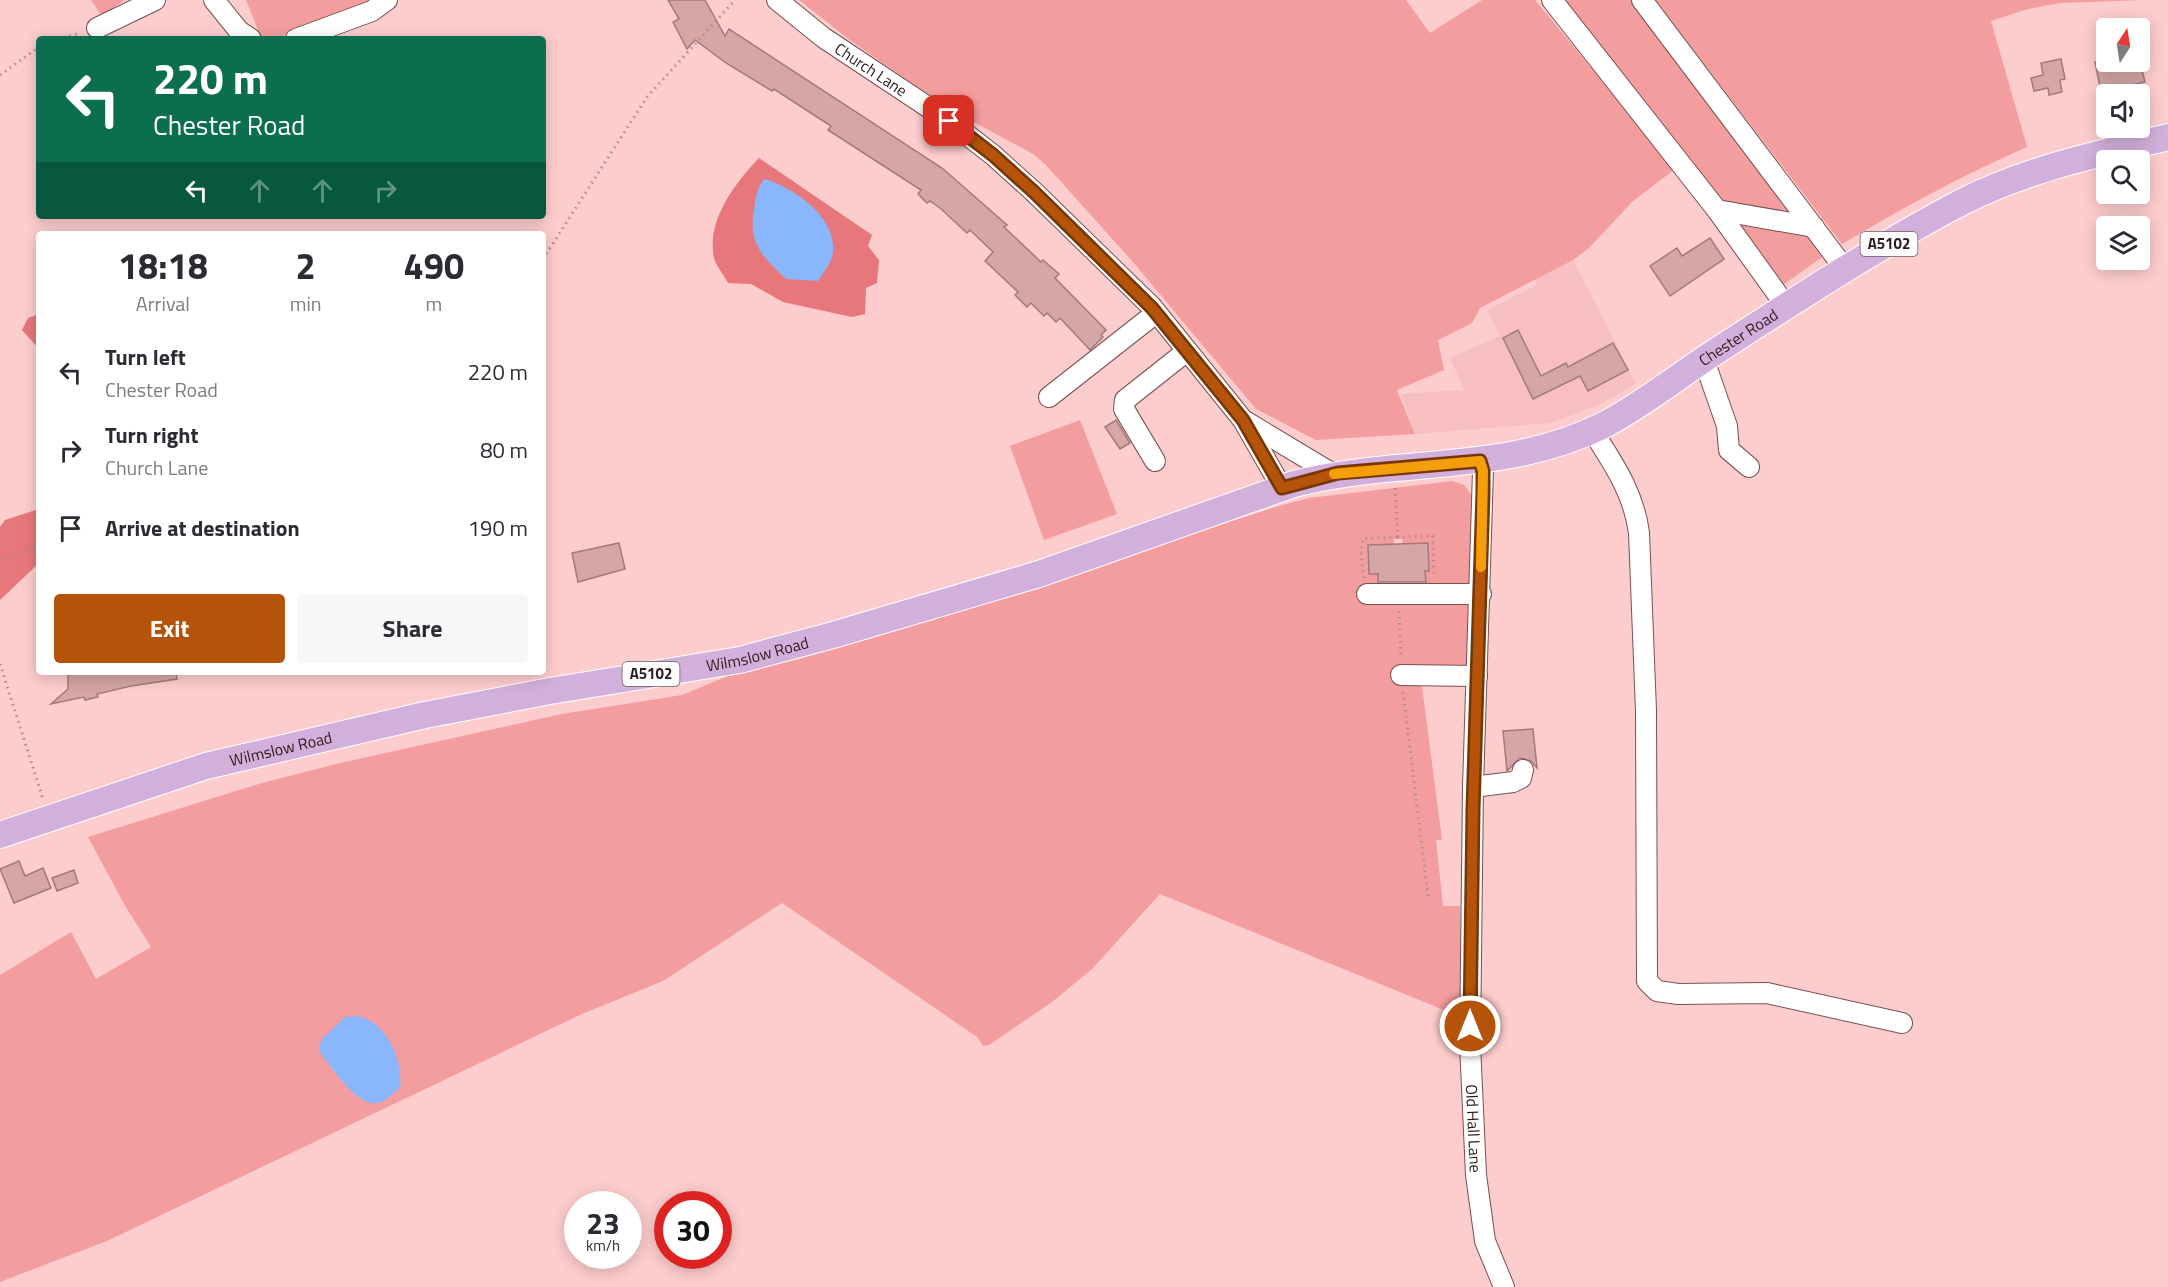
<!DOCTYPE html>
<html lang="en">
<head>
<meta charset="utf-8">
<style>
	:root { --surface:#fff; --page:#f7f7f7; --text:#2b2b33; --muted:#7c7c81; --accent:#b45309 }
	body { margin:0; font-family:"Titillium Web",sans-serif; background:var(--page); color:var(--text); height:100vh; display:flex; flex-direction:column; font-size:22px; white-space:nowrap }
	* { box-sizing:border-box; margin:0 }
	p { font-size:20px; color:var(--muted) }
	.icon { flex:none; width:33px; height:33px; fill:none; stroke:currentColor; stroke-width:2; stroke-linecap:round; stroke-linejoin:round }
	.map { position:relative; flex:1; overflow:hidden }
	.drawer { position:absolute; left:36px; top:231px; width:510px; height:444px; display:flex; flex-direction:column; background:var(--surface); border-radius:6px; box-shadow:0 3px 15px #0003 }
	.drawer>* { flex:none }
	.guide { position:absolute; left:36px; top:36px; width:510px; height:183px; border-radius:6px; box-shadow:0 3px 15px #0003; background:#0b6e4f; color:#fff; overflow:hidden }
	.needle { width:39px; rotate:12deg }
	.controls { position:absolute; left:2096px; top:18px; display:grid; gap:12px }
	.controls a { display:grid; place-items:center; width:54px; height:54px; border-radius:6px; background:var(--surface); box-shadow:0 3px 15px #0003; font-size:30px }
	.speed { position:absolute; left:564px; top:1191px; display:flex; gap:12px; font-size:30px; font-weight:700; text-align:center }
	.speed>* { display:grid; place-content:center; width:78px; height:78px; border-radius:50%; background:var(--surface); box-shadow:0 3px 15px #0003; line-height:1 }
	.speed small { font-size:15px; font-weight:400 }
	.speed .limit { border:9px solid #d22; background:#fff; color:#111 }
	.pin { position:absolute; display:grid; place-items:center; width:51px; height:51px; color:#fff; margin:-26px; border-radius:12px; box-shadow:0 3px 9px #0006 }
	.me { position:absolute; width:66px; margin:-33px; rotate:0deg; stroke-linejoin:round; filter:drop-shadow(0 0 4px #0008) }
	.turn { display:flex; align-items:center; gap:21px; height:126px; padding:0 18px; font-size:27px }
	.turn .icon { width:78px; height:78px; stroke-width:2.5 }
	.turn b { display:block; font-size:42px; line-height:51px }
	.lanes { display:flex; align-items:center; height:57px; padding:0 18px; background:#0003; justify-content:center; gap:30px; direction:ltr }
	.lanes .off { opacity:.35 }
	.eta { display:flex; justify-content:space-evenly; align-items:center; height:102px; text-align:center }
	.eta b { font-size:36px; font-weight:700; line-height:42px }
	.button { display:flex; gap:12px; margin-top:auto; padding:12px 18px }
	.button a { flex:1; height:69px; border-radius:6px; background:var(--accent); color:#fff; font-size:24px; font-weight:700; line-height:69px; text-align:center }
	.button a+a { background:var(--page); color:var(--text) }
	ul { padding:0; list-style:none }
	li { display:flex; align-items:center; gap:18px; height:78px; padding:0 18px }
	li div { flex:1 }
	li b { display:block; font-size:22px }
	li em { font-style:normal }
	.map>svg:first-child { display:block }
	.built { fill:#f7bfbf }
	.green { fill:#f49d9e; fill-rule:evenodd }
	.forest { fill:#e7777b }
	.water { fill:#89b6fc }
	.building { fill:#d4a6a5; stroke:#a47979; stroke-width:1.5 }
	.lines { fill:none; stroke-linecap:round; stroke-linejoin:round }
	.minor-casing { stroke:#785050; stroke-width:22 }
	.major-casing { stroke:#fff; stroke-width:28 }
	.path { stroke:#b18c8c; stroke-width:3; stroke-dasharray:1.5 4.5; stroke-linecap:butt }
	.minor { stroke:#fff; stroke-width:20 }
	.major { stroke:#d2b0db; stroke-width:26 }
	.route-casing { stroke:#753606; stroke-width:15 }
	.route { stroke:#b45309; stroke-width:10 }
	.slow { stroke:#f59e0b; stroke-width:10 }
	.labels { text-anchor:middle; stroke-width:4.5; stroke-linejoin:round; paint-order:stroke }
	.shield { fill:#fcfcfc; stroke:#6a5e5e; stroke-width:1.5 }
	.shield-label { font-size:15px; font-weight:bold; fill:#2c1b1b }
	.street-label { font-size:16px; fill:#2c1b1b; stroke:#fcfcfc }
</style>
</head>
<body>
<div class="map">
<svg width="2168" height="1287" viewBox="0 0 2168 1287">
	<rect width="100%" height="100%" fill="#fdcdcd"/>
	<path class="built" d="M1573,260L1636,383L1599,405L1550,423L1415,434L1401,394L1464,390L1450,358L1500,336L1487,310L1537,285L1535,279Z"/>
	<g class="green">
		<path d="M91,0H125L102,16Z"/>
		<path d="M246,0H376L274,39L260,35Z"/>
		<path d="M799,0H1406L1430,33L1482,0H1535L1675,169L1632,202L1589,248L1573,260L1480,308L1472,323L1438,340L1444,370L1397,390L1415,434L1316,440L1256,409L1133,262L1045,164L1033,154L961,115L903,77L847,38Z"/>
		<path d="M1560,0H1631L1799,216L1721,203L1635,89Z"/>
		<path d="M1655,0H2144L2060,3L2028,9L1991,21L2027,147C1962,175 1903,208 1842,244Z"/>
		<path d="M1733,220L1806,232L1825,255L1783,285Z"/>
		<path d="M1080,420L1117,514L1044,540L1010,446Z"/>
		<path d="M1452,481L1464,485L1473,497L1470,670L1420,671L1442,840H1436L1443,906H1460L1461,1017L1160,894L1092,969L1052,1002L989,1045L983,1046L977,1037L782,903L663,981L582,1014L107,1241L0,1282V975L71,932L96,979L151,947L124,904L88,837L262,783L340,763L562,714L682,695L728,676L798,659L1279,506L1309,498ZM1394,539H1402L1403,544L1428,543L1429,571H1425L1426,583H1420V587L1378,589V574H1369V545L1394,544Z"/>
	</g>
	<g class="forest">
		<path d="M759,158L872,235L868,246L879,260L877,283L866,288L865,314L852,317L783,302L751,284L728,283C724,275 716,266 714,258C706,221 735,183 759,158Z"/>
		<path d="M39,314V349L22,330L28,318Z"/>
		<path d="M39,509V563L0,600V527L5,520Z"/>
	</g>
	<g class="water">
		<path d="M764,179C794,187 841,220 832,257C830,265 822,274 818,281L786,279C763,256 748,245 754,210C756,197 756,191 764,179Z"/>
		<path d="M345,1017C351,1017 359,1015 364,1018C390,1028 403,1063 400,1088C394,1092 388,1100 381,1102C359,1112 331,1066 319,1051L321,1040Z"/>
	</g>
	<g class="building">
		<path d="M668,0H705L725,36L729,29L942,168L1007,225L1004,227L1041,262L1043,260L1059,274L1055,278L1106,330L1101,335L1103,337L1090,350L1060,318L1056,322L1047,313L1044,316L1031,303L1027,307L1015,295L1018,292L985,261L993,252L970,230L967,233L940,208L930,201L927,203L918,194L921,190L828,130L831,126L774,89L772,91L726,63L695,40L687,49L673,22L679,19Z"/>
		<path d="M2061,59L2065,79L2060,80L2062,92L2049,95L2048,88L2034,91L2031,78L2043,75L2041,63Z"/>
		<path d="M2095,62H2140L2145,82L2101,92Z"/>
		<path d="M1710,238L1724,259L1670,296L1650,266L1677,248L1682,256Z"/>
		<path d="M1518,330L1541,376L1566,363L1568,367L1613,343L1628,370L1588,391L1580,376L1533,399L1503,338Z"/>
		<path d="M1116,420L1130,443L1120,449L1105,427Z"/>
		<path d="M619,543L625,569L578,582L572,553Z"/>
		<path d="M1428,543L1429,571H1425L1426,582H1378V574H1369L1368,545Z"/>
		<path d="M82,672H176L177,679L131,686L97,694L98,697L85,700L84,697L51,704L68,689V675Z"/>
		<path d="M1533,729L1537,768L1531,761L1520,758L1507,771L1503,731Z"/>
		<path d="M19,861L25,876L43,868L51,888L14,903L0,869Z"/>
		<path d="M74,870L78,883L57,891L52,878Z"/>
	</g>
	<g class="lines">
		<defs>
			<g id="minor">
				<path d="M214,0L239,31L251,39"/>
				<path id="s1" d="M777,0L824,38L949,121L993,155L1034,192L1152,307L1243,420L1282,488"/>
				<path d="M1552,0L1717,210L1814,227"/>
				<path d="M1642,0L1845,269"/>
				<path d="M97,28L155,0"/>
				<path d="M296,39L372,11L387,0"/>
				<path d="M1717,210L1786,306"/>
				<path d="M1704,360L1727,426L1729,450L1749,467"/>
				<path d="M1049,397L1156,313"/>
				<path d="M1245,421L1333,474"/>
				<path d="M1592,430C1613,463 1634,493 1639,533L1646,711L1647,981L1657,991L1678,994L1767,993L1902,1023"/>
				<path d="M1155,461L1124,409L1125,400L1187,351"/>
				<path id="s2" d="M1480,461L1483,471L1473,787L1470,1044L1476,1175L1485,1241L1504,1287"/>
				<path d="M1367,594H1481"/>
				<path d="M1401,675L1477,676"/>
				<path d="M1473,787L1513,782L1521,778L1523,770"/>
			</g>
			<g id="major">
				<path id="s3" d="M0,835L206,766L425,715L550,691L740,660L833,635L1039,574L1294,484C1400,457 1503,475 1604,425C1641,406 1677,377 1712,354C1794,301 1876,247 1962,202C2026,169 2099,154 2168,137"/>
			</g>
		</defs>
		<use href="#minor" class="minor-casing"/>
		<use href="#major" class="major-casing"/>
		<g class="path">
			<path d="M58,39L81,33"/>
			<path d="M0,75L39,47"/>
			<path d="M543,259L647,97L735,0"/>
			<path d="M1395,488L1398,537L1433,536L1434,578"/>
			<path d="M0,560L39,545"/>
			<path d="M1364,578L1361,553L1363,539L1398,537V539"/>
			<path d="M1399,611L1401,658"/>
			<path d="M0,664L43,799"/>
			<path d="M1403,692L1428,896"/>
		</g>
		<use href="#minor" class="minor"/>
		<use href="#major" class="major"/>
	</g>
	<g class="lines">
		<defs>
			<path id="route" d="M949,121L993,155L1034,192L1152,308L1243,420L1282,488L1338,473L1480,461L1483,471V492L1473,809L1470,1026"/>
		</defs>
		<use href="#route" class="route-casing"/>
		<use href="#route" class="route"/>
		<path class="slow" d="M1334,474L1480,461L1483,471L1481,567"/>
	</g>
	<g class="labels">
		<g class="shield">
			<rect x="1860.5" y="232" width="57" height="24" rx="4.5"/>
			<rect x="622.5" y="662" width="57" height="24" rx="4.5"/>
		</g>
		<g class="shield-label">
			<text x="1889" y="249">A5102</text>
			<text x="651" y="679">A5102</text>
		</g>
		<g class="street-label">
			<text dy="6" stroke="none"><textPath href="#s1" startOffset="117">Church Lane</textPath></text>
			<text dy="6" stroke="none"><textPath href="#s3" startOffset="1821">Chester Road</textPath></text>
			<text dy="6" stroke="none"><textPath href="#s3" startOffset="780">Wilmslow Road</textPath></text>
			<text dy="6" stroke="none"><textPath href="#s3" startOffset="294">Wilmslow Road</textPath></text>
			<text dy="6" stroke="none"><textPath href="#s2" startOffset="668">Old Hall Lane</textPath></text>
		</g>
	</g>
</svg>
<div class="controls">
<a><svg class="needle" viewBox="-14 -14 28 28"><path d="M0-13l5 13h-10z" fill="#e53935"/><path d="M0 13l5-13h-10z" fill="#7c7c81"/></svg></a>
<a><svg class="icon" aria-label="sound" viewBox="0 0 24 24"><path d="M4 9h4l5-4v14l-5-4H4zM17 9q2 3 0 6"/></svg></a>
<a><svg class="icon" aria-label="search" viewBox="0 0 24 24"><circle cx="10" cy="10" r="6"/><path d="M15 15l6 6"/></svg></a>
<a><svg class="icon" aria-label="layers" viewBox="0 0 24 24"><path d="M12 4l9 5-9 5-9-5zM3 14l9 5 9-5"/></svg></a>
</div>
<div class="speed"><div>23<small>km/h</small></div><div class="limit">30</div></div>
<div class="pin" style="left:949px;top:121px;background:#d93025"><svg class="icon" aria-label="arrive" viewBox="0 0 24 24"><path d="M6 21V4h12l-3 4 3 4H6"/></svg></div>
<svg class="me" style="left:1470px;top:1026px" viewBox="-20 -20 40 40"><circle r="17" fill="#b45309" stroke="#fff" stroke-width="3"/><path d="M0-11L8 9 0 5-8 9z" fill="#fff"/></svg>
<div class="guide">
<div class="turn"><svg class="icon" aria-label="left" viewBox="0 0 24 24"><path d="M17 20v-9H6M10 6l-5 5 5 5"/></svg><div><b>220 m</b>Chester Road</div></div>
<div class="lanes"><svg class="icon" aria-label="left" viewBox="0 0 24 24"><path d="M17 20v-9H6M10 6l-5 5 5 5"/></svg><svg class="icon off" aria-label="ahead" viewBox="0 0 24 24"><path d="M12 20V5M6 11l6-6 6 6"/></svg><svg class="icon off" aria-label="ahead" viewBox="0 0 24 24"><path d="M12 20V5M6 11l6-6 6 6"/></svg><svg class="icon off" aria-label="right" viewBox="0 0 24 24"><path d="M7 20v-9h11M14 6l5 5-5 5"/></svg></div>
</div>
<section class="drawer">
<div class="eta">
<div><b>18:18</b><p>Arrival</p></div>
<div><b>2</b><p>min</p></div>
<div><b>490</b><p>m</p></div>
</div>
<ul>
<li><svg class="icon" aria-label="left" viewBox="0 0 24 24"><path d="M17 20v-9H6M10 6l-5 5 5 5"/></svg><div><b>Turn left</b><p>Chester Road</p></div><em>220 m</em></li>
<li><svg class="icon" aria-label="right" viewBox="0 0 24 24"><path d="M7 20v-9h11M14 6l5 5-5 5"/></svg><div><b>Turn right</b><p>Church Lane</p></div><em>80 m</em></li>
<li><svg class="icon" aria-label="arrive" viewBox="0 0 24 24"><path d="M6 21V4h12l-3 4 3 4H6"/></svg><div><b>Arrive at destination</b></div><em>190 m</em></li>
</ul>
<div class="button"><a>Exit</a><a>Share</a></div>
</section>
</div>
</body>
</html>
